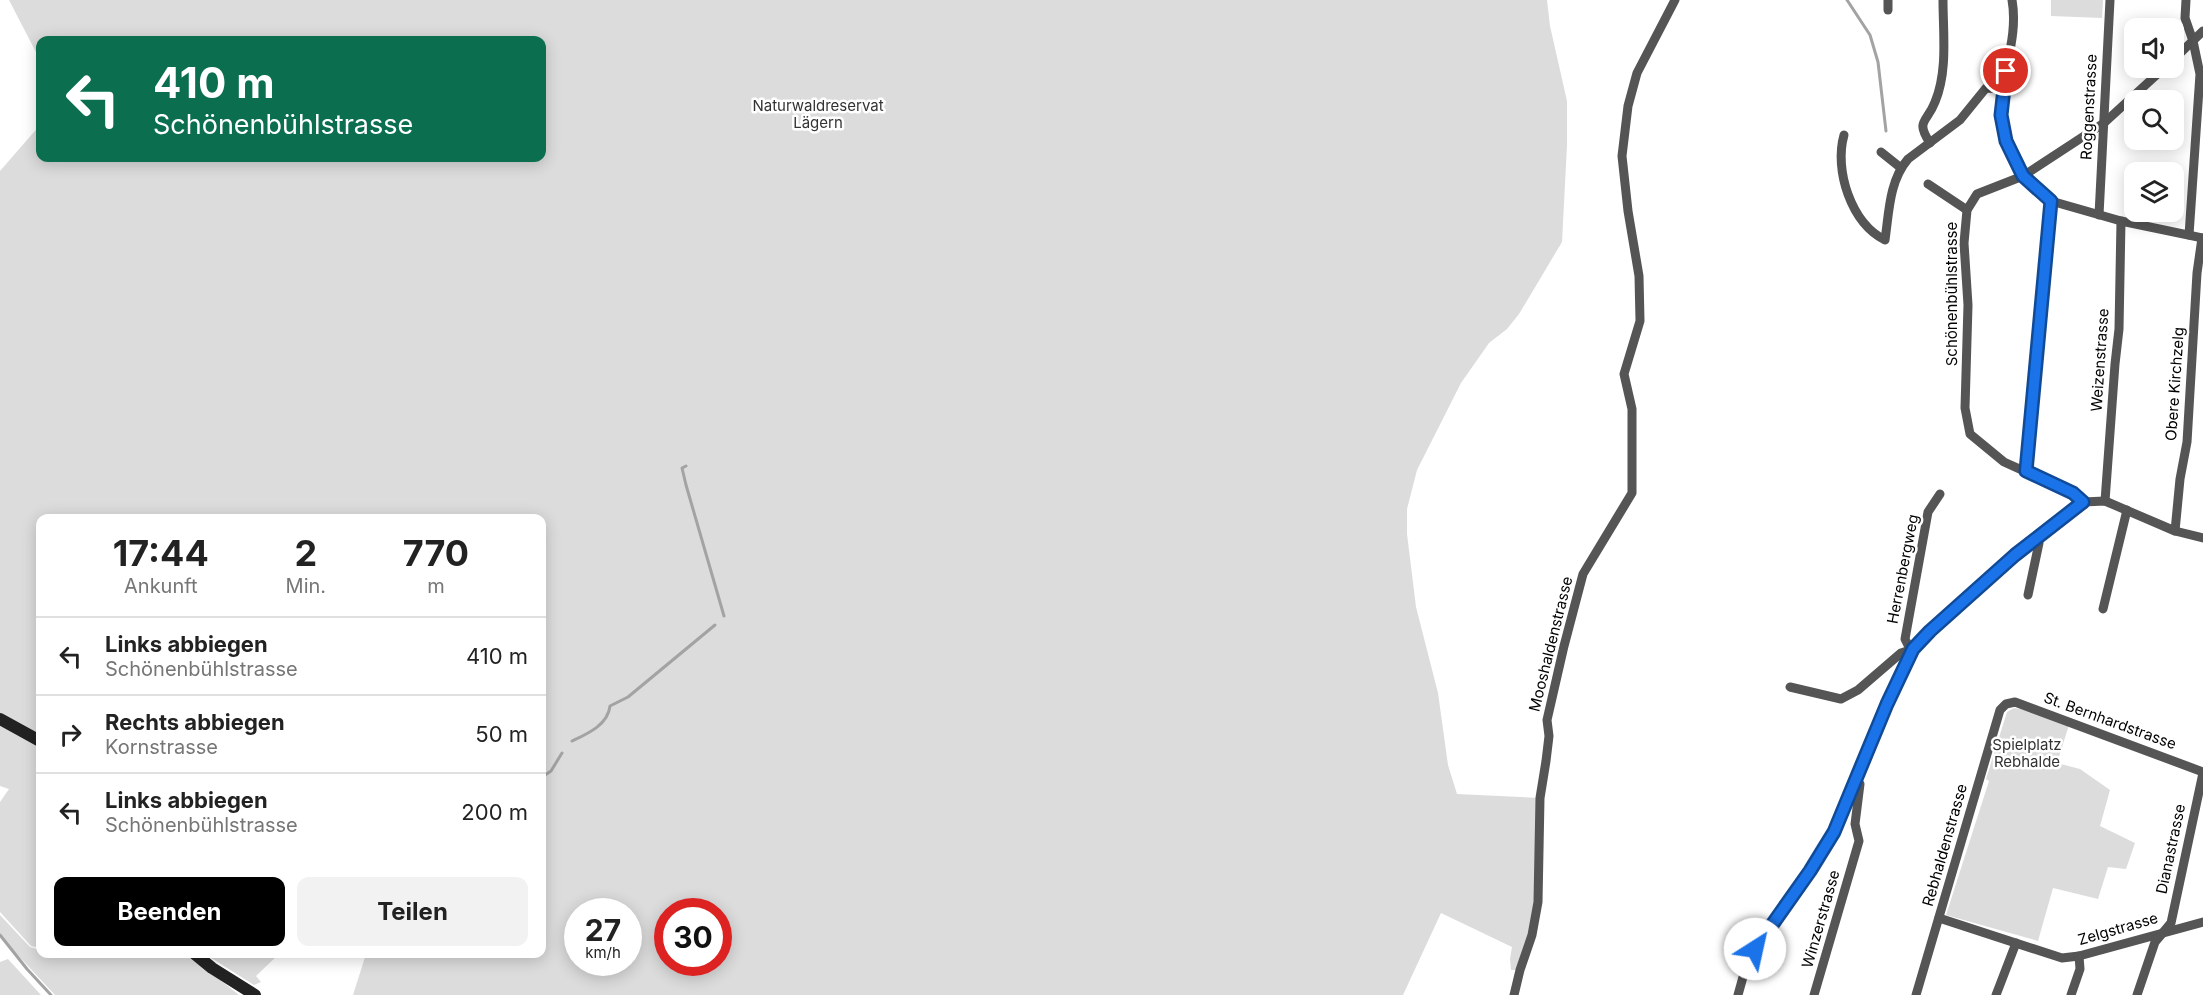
<!DOCTYPE html>
<html lang="de">
<head>
<meta charset="utf-8">
<style>
	:root { --surface:#fff; --page:#f2f2f2; --text:#222; --muted:#767676; --line:#e0e0e0; --accent:#000 }
	body { margin:0; font-family:Inter,sans-serif; background:var(--page); color:var(--text); height:100vh; display:flex; flex-direction:column; font-size:22px; white-space:nowrap }
	* { box-sizing:border-box; margin:0 }
	p { font-size:20px; color:var(--muted) }
	.icon { flex:none; width:33px; height:33px; fill:none; stroke:currentColor; stroke-width:2; stroke-linecap:round; stroke-linejoin:round }
	.map { position:relative; flex:1; overflow:hidden }
	.side { position:absolute; left:36px; top:514px; width:510px; height:444px; display:flex; flex-direction:column; background:var(--surface); border-radius:12px; box-shadow:0 3px 15px #0003 }
	.side>* { flex:none }
	.guide { position:absolute; left:36px; top:36px; width:510px; height:126px; border-radius:12px; box-shadow:0 3px 15px #0003; background:#0b6e4f; color:#fff; overflow:hidden }
	.buttons { position:absolute; left:2124px; top:18px; display:grid; gap:12px }
	.buttons a { display:grid; place-items:center; width:60px; height:60px; border-radius:12px; background:var(--surface); box-shadow:0 3px 15px #0003; font-size:30px }
	.speed { position:absolute; left:564px; top:898px; display:flex; gap:12px; font-size:30px; font-weight:700; text-align:center }
	.speed>* { display:grid; place-content:center; width:78px; height:78px; border-radius:50%; background:var(--surface); box-shadow:0 3px 15px #0003; line-height:1 }
	.speed small { font-size:15px; font-weight:400 }
	.speed .limit { border:9px solid #d22; background:#fff; color:#111 }
	.pin { position:absolute; display:grid; place-items:center; width:51px; height:51px; color:#fff; margin:-26px; border:3px solid #fff; border-radius:50%; box-shadow:0 2px 6px #0007 }
	.me { position:absolute; width:66px; margin:-33px; rotate:35deg; stroke-linejoin:round; filter:drop-shadow(0 0 4px #0008) }
	.turn { display:flex; align-items:center; gap:21px; height:126px; padding:0 18px; font-size:27px }
	.turn .icon { width:78px; height:78px; stroke-width:2.5 }
	.turn b { display:block; font-size:42px; line-height:51px }
	.eta { display:flex; justify-content:space-evenly; align-items:center; height:102px; text-align:center }
	.eta b { font-size:36px; font-weight:700; line-height:42px }
	.cta { display:flex; gap:12px; margin-top:auto; padding:12px 18px }
	.cta a { flex:1; height:69px; border-radius:12px; background:var(--accent); color:#fff; font-size:24px; font-weight:700; line-height:69px; text-align:center }
	.cta a+a { background:var(--page); color:var(--text) }
	ul { padding:0; list-style:none }
	li { display:flex; align-items:center; gap:18px; height:78px; padding:0 18px; border-top:2px solid var(--line) }
	li div { flex:1 }
	li b { display:block; font-size:22px }
	li em { font-style:normal }
	.map>svg:first-child { display:block }
	.green { fill:#dcdcdc; fill-rule:evenodd }
	.lines { fill:none; stroke-linecap:round; stroke-linejoin:round }
	.stream { stroke:#a3a3a3; stroke-width:3 }
	.minor { stroke:#555; stroke-width:9 }
	.secondary { stroke:#222; stroke-width:12 }
	.route-casing { stroke:#114b97; stroke-width:15 }
	.route { stroke:#1a73e8; stroke-width:10 }
	.labels { text-anchor:middle; stroke-width:5; stroke-linejoin:round; paint-order:stroke }
	.park-label { font-size:15px; fill:#333; stroke:#fff }
	.street-label { font-size:15px; fill:#000; stroke:#fff }
</style>
</head>
<body>
<div class="map">
<svg width="2203" height="995" viewBox="0 0 2203 995">
	<rect width="100%" height="100%" fill="#fff"/>
	<g class="green">
		<path d="M9,0H1547L1550,26L1567,101V145L1562,242L1519,314L1507,329L1489,343L1461,383L1417,470L1407,509V534L1416,607L1438,693L1448,765L1457,794L1540,798L1538,902L1520,970H1511L1510,959L1512,947L1441,913L1403,995H353L366,954H542V519H40V948L31,946L0,912V802L9,789L0,786V171L40,125V158H542V40H40V60ZM578,912H628V963H578ZM668,912H718V963H668Z"/>
		<path d="M2051,0H2103L2102,18L2051,16Z"/>
		<path d="M2014,708L2027,710L2069,725L2057,763L2080,769L2110,790L2100,826L2135,843L2126,869L2108,867L2098,899L2053,888L2038,941L1946,915L1989,781L1986,779L2007,712Z"/>
		<path d="M0,915L30,947L40,950V954L59,956L62,954H188L239,995H55L0,936Z"/>
		<path d="M205,954H279L256,976L261,982L254,985Z"/>
		<path d="M8,959L41,995H0V962Z"/>
	</g>
	<g class="lines">
		<g class="stream">
			<path d="M1847,0L1870,35L1878,62L1886,131"/>
			<path d="M686,466L682,468L686,485L724,616"/>
			<path d="M572,741C587,734 608,725 610,706L628,697L715,625"/>
			<path d="M542,777L551,771L562,753"/>
			<path d="M0,935L27,969L51,995"/>
		</g>
		<g class="minor">
			<path d="M1888,0V10"/>
			<path d="M2012,0C2019,39 2000,76 2001,115C2001,137 2014,157 2023,176L2104,123L2164,68"/>
			<path d="M2186,0L2185,18L2193,41L2200,74L2189,235"/>
			<path d="M2174,59L2203,31"/>
			<path d="M1844,135C1834,170 1851,223 1885,240C1889,213 1889,181 1908,159L1960,120L1986,88L2003,89"/>
			<path d="M1930,143C1915,120 1927,123 1935,102C1948,71 1943,33 1943,0"/>
			<path d="M1881,152L1901,168"/>
			<path d="M1928,184L1967,210"/>
			<path d="M2099,215L2110,0"/>
			<path d="M2026,471L2051,201"/>
			<path d="M2105,501L2115,364L2119,329L2121,221"/>
			<path d="M2083,502L2073,493L2004,462L1970,434L1965,408L1968,305L1964,243L1967,210L1977,194L2023,176L2051,201L2121,221L2203,238"/>
			<path d="M2175,531L2180,479L2187,442L2197,273L2202,238"/>
			<path d="M2028,595L2039,543L2037,538"/>
			<path d="M2103,609L2127,510"/>
			<path d="M1790,687L1841,699L1858,690L1901,653L1913,649L1908,645L1905,639L1928,512L1940,494"/>
			<path d="M1939,918L2062,958L2079,956L2203,922"/>
			<path d="M1514,995L1520,970L1532,935L1538,902L1540,798L1546,761L1549,736L1547,720L1564,646L1583,574L1632,493V409L1624,374L1640,321L1639,276L1628,211L1622,156L1628,106L1637,73L1675,0"/>
			<path d="M1738,995L1743,977L1755,949L1810,871L1834,832L1887,704L1903,669L1913,649L1930,631L2015,555L2083,502L2105,501L2175,531L2203,538"/>
			<path d="M1814,995L1859,841L1855,824L1860,784L1856,782"/>
			<path d="M1916,995L2000,710L2006,704L2015,702L2203,772"/>
			<path d="M1996,995L2016,943"/>
			<path d="M2071,995L2080,969L2079,956"/>
			<path d="M2137,995L2155,942L2171,923L2203,773"/>
		</g>
		<g class="secondary">
			<path d="M0,719L40,741"/>
			<path d="M195,954L212,968L255,995"/>
		</g>
	</g>
	<g class="lines">
		<defs>
			<path id="route" d="M1755,949L1810,871L1834,832L1887,704L1913,649L1930,631L2015,555L2083,502L2073,493L2026,471L2051,201L2023,176L2006,141L2001,115L2006,71"/>
		</defs>
		<use href="#route" class="route-casing"/>
		<use href="#route" class="route"/>
	</g>
	<g class="labels">
		<g class="park-label">
			<text x="818" y="111">Naturwaldreservat<tspan x="818" dy="17">Lägern</tspan></text>
			<text x="2027" y="750">Spielplatz<tspan x="2027" dy="17">Rebhalde</tspan></text>
		</g>
		<g class="street-label">
			<text transform="translate(2089 107) rotate(-87)" y="5">Roggenstrasse</text>
			<text transform="translate(1952 294) rotate(-90)" y="5">Schönenbühlstrasse</text>
			<text transform="translate(2100 360) rotate(-86)" y="5">Weizenstrasse</text>
			<text transform="translate(2175 384) rotate(-86)" y="5">Obere Kirchzelg</text>
			<text transform="translate(1903 569) rotate(-79)" y="5">Herrenbergweg</text>
			<text transform="translate(1551 644) rotate(-76)" y="5">Mooshaldenstrasse</text>
			<text transform="translate(2110 721) rotate(20)" y="5">St. Bernhardstrasse</text>
			<text transform="translate(1945 845) rotate(-74)" y="5">Rebhaldenstrasse</text>
			<text transform="translate(2171 849) rotate(-78)" y="5">Dianastrasse</text>
			<text transform="translate(1821 919) rotate(-74)" y="5">Winzerstrasse</text>
			<text transform="translate(2118 929) rotate(-16)" y="5">Zelgstrasse</text>
		</g>
	</g>
</svg>
<div class="buttons">
<a><svg class="icon" aria-label="sound" viewBox="0 0 24 24"><path d="M4 9h4l5-4v14l-5-4H4zM17 9q2 3 0 6"/></svg></a>
<a><svg class="icon" aria-label="search" viewBox="0 0 24 24"><circle cx="10" cy="10" r="6"/><path d="M15 15l6 6"/></svg></a>
<a><svg class="icon" aria-label="layers" viewBox="0 0 24 24"><path d="M12 4l9 5-9 5-9-5zM3 14l9 5 9-5"/></svg></a>
</div>
<div class="speed"><div>27<small>km/h</small></div><div class="limit">30</div></div>
<div class="pin" style="left:2006px;top:71px;background:#d93025"><svg class="icon" aria-label="arrive" viewBox="0 0 24 24"><path d="M6 21V4h12l-3 4 3 4H6"/></svg></div>
<svg class="me" style="left:1755px;top:949px" viewBox="-20 -20 40 40"><circle r="19" fill="#fff"/><path d="M0-13L10 11 0 6-10 11z" fill="#1a73e8"/></svg>
<div class="guide">
<div class="turn"><svg class="icon" aria-label="left" viewBox="0 0 24 24"><path d="M17 20v-9H6M10 6l-5 5 5 5"/></svg><div><b>410 m</b>Schönenbühlstrasse</div></div>
</div>
<section class="side">
<div class="eta">
<div><b>17:44</b><p>Ankunft</p></div>
<div><b>2</b><p>Min.</p></div>
<div><b>770</b><p>m</p></div>
</div>
<ul>
<li><svg class="icon" aria-label="left" viewBox="0 0 24 24"><path d="M17 20v-9H6M10 6l-5 5 5 5"/></svg><div><b>Links abbiegen</b><p>Schönenbühlstrasse</p></div><em>410 m</em></li>
<li><svg class="icon" aria-label="right" viewBox="0 0 24 24"><path d="M7 20v-9h11M14 6l5 5-5 5"/></svg><div><b>Rechts abbiegen</b><p>Kornstrasse</p></div><em>50 m</em></li>
<li><svg class="icon" aria-label="left" viewBox="0 0 24 24"><path d="M17 20v-9H6M10 6l-5 5 5 5"/></svg><div><b>Links abbiegen</b><p>Schönenbühlstrasse</p></div><em>200 m</em></li>
</ul>
<div class="cta"><a>Beenden</a><a>Teilen</a></div>
</section>
</div>
</body>
</html>
